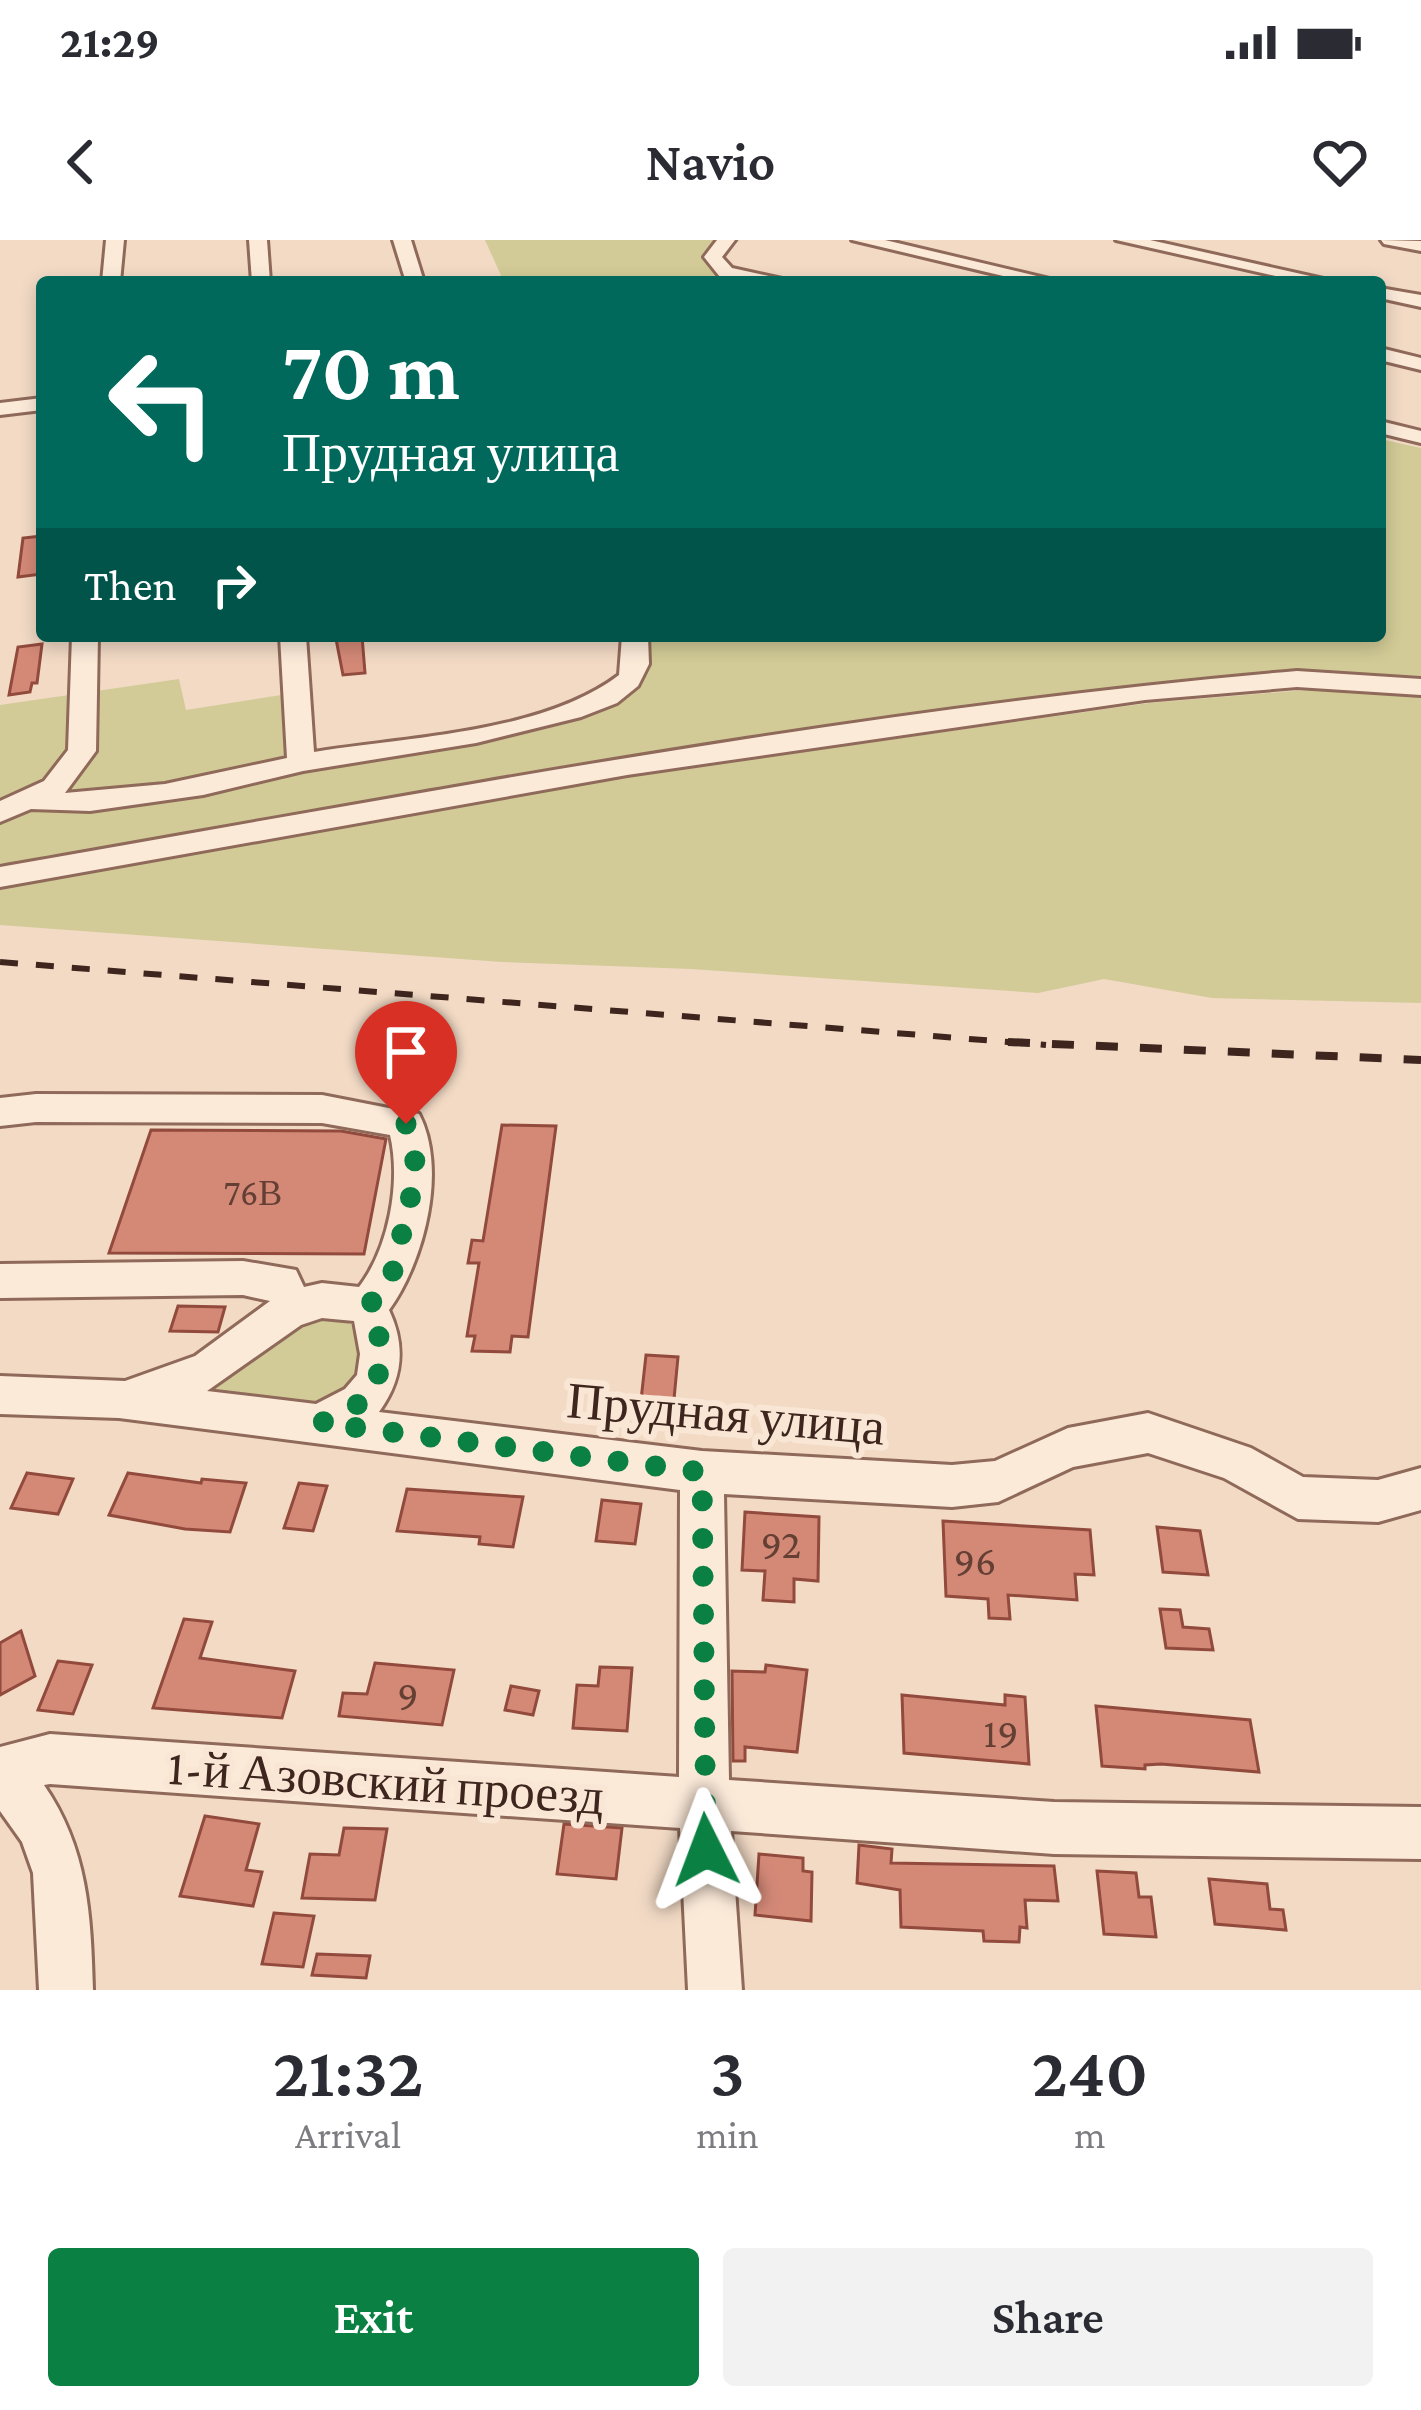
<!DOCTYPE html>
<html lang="en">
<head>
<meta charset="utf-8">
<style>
	:root { --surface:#fff; --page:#f2f2f3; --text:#2b2b33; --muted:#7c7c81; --accent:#0b8043 }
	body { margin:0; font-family:"Crimson Pro",serif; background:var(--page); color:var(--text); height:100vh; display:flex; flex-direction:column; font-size:45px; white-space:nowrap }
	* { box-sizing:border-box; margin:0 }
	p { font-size:39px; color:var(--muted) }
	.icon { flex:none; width:66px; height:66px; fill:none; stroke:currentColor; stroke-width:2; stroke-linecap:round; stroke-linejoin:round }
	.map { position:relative; height:1750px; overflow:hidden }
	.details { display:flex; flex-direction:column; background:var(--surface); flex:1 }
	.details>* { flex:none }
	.top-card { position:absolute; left:36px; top:36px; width:1350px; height:366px; border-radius:12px; box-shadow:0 6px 18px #0003; background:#00695c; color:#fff; overflow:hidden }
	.pin { position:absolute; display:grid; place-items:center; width:102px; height:102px; color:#fff; margin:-123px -51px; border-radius:50% 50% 50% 0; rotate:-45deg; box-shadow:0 0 12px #0007 }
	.pin .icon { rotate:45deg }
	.me { position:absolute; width:132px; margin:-66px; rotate:357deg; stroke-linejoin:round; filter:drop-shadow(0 0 9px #0008) }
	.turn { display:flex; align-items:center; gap:42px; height:252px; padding:0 48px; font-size:54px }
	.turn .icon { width:156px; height:156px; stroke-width:2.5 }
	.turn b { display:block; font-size:84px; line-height:102px }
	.then { display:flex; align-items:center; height:114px; padding:0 48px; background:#0003; gap:24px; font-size:45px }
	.eta { display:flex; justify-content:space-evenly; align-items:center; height:204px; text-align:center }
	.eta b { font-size:72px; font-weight:600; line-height:84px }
	.cta { display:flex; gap:24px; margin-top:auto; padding:24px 48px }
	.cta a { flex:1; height:138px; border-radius:12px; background:var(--accent); color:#fff; font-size:48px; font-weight:600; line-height:138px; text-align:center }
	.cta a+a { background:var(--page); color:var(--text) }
	.status { display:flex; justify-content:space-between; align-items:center; height:84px; padding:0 60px; background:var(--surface); direction:ltr }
	.status svg { height:33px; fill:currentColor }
	header { display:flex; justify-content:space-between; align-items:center; height:156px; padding:0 48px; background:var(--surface); font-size:54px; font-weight:600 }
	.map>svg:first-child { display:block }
	.green { fill:#d2cb97 }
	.building { fill:#d48977; stroke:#914a3c; stroke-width:3 }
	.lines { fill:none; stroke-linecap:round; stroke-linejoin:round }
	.minor-casing { stroke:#8f6959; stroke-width:6 }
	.minor { fill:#fcead9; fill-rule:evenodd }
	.rail-far1 { stroke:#3e261e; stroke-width:6; stroke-dasharray:18 18; stroke-linecap:butt }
	.rail { stroke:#3e261e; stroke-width:8; stroke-dasharray:22 22; stroke-linecap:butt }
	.route { stroke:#0b8043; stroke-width:21; stroke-dasharray:0 37.8 }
	.labels { text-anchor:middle; stroke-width:12; stroke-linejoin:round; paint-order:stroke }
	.number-label { font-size:36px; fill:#643f34 }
	.near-number-label { font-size:42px; fill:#643f34 }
	.near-street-label { font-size:51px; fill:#3e261e; stroke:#f9e6d5 }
</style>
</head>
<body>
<div class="status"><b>21:29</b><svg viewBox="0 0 49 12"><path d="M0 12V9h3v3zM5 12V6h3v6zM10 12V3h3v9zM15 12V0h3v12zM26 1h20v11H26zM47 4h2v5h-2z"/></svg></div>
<header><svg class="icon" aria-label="back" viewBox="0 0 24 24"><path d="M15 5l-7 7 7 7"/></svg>Navio<svg class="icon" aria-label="heart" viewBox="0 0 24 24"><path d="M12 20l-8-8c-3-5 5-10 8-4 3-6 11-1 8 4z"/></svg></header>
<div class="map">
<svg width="1421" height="1750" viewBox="0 0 1421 1750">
	<rect width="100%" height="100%" fill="#f2dac5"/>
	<g class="green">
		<path d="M485,0H740L732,6L713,42H504Z"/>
		<path d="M1380,199L1421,208V436L1291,431L1138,444L617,518L0,626V465L179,439L186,470L281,455L291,521L540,477L584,463L620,437L622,396H1380Z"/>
		<path d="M1306,450L1421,457V763L1212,758L1104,739L1038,753L691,729L502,722L0,685V646L627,537L1149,463Z"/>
		<path d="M295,1076C331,1076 351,1074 371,1106L360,1141L316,1171L220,1158L207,1147Z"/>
	</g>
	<g class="building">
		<path d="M42,296V334L18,337L23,298Z"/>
		<path d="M362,396L365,433L343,435L336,399Z"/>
		<path d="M42,404L37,443H32L30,452L9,455L18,407Z"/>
		<path d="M502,885L556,886L528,1097L512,1096L510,1112L472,1111L475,1096H467L479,1023H468L472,1000L483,1001Z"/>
		<path d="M151,890L341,891L386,899L364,1014L109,1013Z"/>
		<path d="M178,1066L225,1067L218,1092L170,1091Z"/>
		<path d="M646,1115L678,1117L672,1180L639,1178Z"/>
		<path d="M27,1233L73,1239L58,1274L11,1268Z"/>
		<path d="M128,1233L201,1243L202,1239L246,1243L230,1292L185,1289L109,1275Z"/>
		<path d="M299,1243L327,1246L313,1291L284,1288Z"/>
		<path d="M407,1249L523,1257L513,1307L479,1304L480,1297L397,1291Z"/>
		<path d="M602,1260L641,1264L635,1304L596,1301Z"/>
		<path d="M745,1272L819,1277L818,1341L794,1339V1362L763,1360L765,1331L742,1330Z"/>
		<path d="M943,1281L1090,1290L1094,1335L1075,1334L1077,1360L1008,1355L1010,1379L989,1378L988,1359L946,1356Z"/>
		<path d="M1157,1287L1200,1291L1208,1335L1163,1332Z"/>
		<path d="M1160,1369L1180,1370L1183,1387L1209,1389L1213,1410L1166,1408Z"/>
		<path d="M184,1379L212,1382L200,1418L295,1431L282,1478L153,1468Z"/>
		<path d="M21,1391L35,1436L0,1455V1403Z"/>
		<path d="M58,1421L92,1425L73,1474L38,1470Z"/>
		<path d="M375,1423L454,1430L442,1485L339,1476L343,1453L367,1454Z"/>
		<path d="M766,1425L807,1430L797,1512L745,1507V1521H733L732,1431L765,1432Z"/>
		<path d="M600,1427L632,1428L627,1491L573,1488L577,1445L598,1446Z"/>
		<path d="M511,1446L539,1451L533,1475L505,1470Z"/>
		<path d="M902,1455L1005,1465V1455L1025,1457L1029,1524L904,1513Z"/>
		<path d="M1096,1466L1250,1480L1259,1532L1161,1524L1145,1525V1529L1102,1526Z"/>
		<path d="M205,1576L259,1584L246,1630L262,1632L253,1666L180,1656Z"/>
		<path d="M564,1584L622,1588L616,1639L557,1634Z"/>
		<path d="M344,1588L387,1589L375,1660L302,1658L310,1614L339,1615Z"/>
		<path d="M859,1605L892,1609L891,1623L1054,1626L1058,1661L1025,1660L1027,1688L1020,1687L1019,1702L984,1701L983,1691L901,1687L900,1650L857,1643Z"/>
		<path d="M759,1614L803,1618V1631L812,1632L811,1681L755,1675Z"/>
		<path d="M1097,1631L1136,1633L1139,1657H1151L1156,1697L1104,1694Z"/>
		<path d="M1209,1639L1267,1644L1270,1669L1283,1670L1286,1690L1215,1684Z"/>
		<path d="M274,1673L314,1676L303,1727L262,1724Z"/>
		<path d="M317,1714L370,1716L366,1738L312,1735Z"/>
	</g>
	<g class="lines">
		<defs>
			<g id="minor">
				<path d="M106,0H124L120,42H102Z"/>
				<path d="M249,0H267L270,42H252Z"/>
				<path d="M393,0H411L424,42H406Z"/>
				<path d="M717,0H735L722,17L732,28L796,42L720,37L704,17Z"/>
				<path d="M852,0H885L1062,42H1028Z"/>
				<path d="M1116,0H1150L1337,42H1302Z"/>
				<path d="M1381,0L1421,1V11L1384,4Z"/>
				<path d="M1380,48L1421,55V67L1380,58Z"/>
				<path d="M1380,108L1421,118V130L1380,120Z"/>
				<path d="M42,158V170L0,175V163Z"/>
				<path d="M1380,181L1421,191V203L1380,193Z"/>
				<path d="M72,396H98L96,511L65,553L165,544L287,518L280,396H306L314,512C408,497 543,493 619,435L622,396H648L649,424L638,446L617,463L581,477L476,503L303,531L203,555L90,571L31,569L0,582V561L44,541L68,510Z"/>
				<path d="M1297,431L1421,439V455L1297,447L1145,460L627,535L0,647V627C430,552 861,468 1297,431Z"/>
				<path d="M36,854L322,855L419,874C448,929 424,1022 389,1070C406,1106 403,1139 379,1172L702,1211L952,1225L995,1221L1068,1188L1148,1173L1251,1208L1303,1237L1378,1240L1421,1228V1270L1378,1282L1298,1279L1224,1238L1148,1213L1073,1227L998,1262L952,1267L724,1254L729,1540L1054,1562L1421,1567V1619L1054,1614L731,1591L742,1750H688L680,1588L50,1544L44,1545C88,1609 91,1675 93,1750H39L33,1633L22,1602L0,1571V1507L50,1494L679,1537L680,1250L119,1178L0,1174V1136L125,1141L195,1116L270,1061L243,1055L0,1058V1024L243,1021L296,1030L304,1047L322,1043L359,1047C389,1008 401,942 390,895L322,883L36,882L0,886V858ZM322,1078L354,1081L360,1114L357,1135L345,1149L316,1164L207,1151L301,1085Z"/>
			</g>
		</defs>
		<use href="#minor" class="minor-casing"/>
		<use href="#minor" class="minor"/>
		<path class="rail-far1" d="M0,722L1046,805"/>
		<path class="rail" d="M1008,802L1421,820"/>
	</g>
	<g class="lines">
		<path class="route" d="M406,884L417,930L392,1035L368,1067C383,1096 389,1132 364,1159C354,1169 334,1176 321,1183L702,1232L706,1610"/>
	</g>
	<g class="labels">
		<g class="number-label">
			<text x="253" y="965">76В</text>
		</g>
		<g class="near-number-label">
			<text x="781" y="1318">92</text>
			<text x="975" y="1335">96</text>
			<text x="408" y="1469">9</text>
			<text x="1001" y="1507">19</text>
		</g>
		<g class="near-street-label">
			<text transform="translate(726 1173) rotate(5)" y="18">Прудная улица</text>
			<text transform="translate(386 1541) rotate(4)" y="18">1-й Азовский проезд</text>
		</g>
	</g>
</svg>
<div class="pin" style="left:406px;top:884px;background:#d93025"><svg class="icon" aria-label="arrive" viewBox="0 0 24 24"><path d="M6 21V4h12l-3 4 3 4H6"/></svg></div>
<svg class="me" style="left:706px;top:1610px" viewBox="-20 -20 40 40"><path d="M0-17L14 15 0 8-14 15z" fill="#0b8043" stroke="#fff" stroke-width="4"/></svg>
<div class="top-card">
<div class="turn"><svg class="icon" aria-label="left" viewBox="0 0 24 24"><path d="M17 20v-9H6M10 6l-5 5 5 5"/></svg><div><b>70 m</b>Прудная улица</div></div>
<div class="then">Then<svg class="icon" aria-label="right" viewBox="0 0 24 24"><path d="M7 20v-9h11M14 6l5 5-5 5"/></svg></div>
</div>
</div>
<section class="details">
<div class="eta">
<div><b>21:32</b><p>Arrival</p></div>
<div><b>3</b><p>min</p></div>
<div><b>240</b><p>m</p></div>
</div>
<div class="cta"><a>Exit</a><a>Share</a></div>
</section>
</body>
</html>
